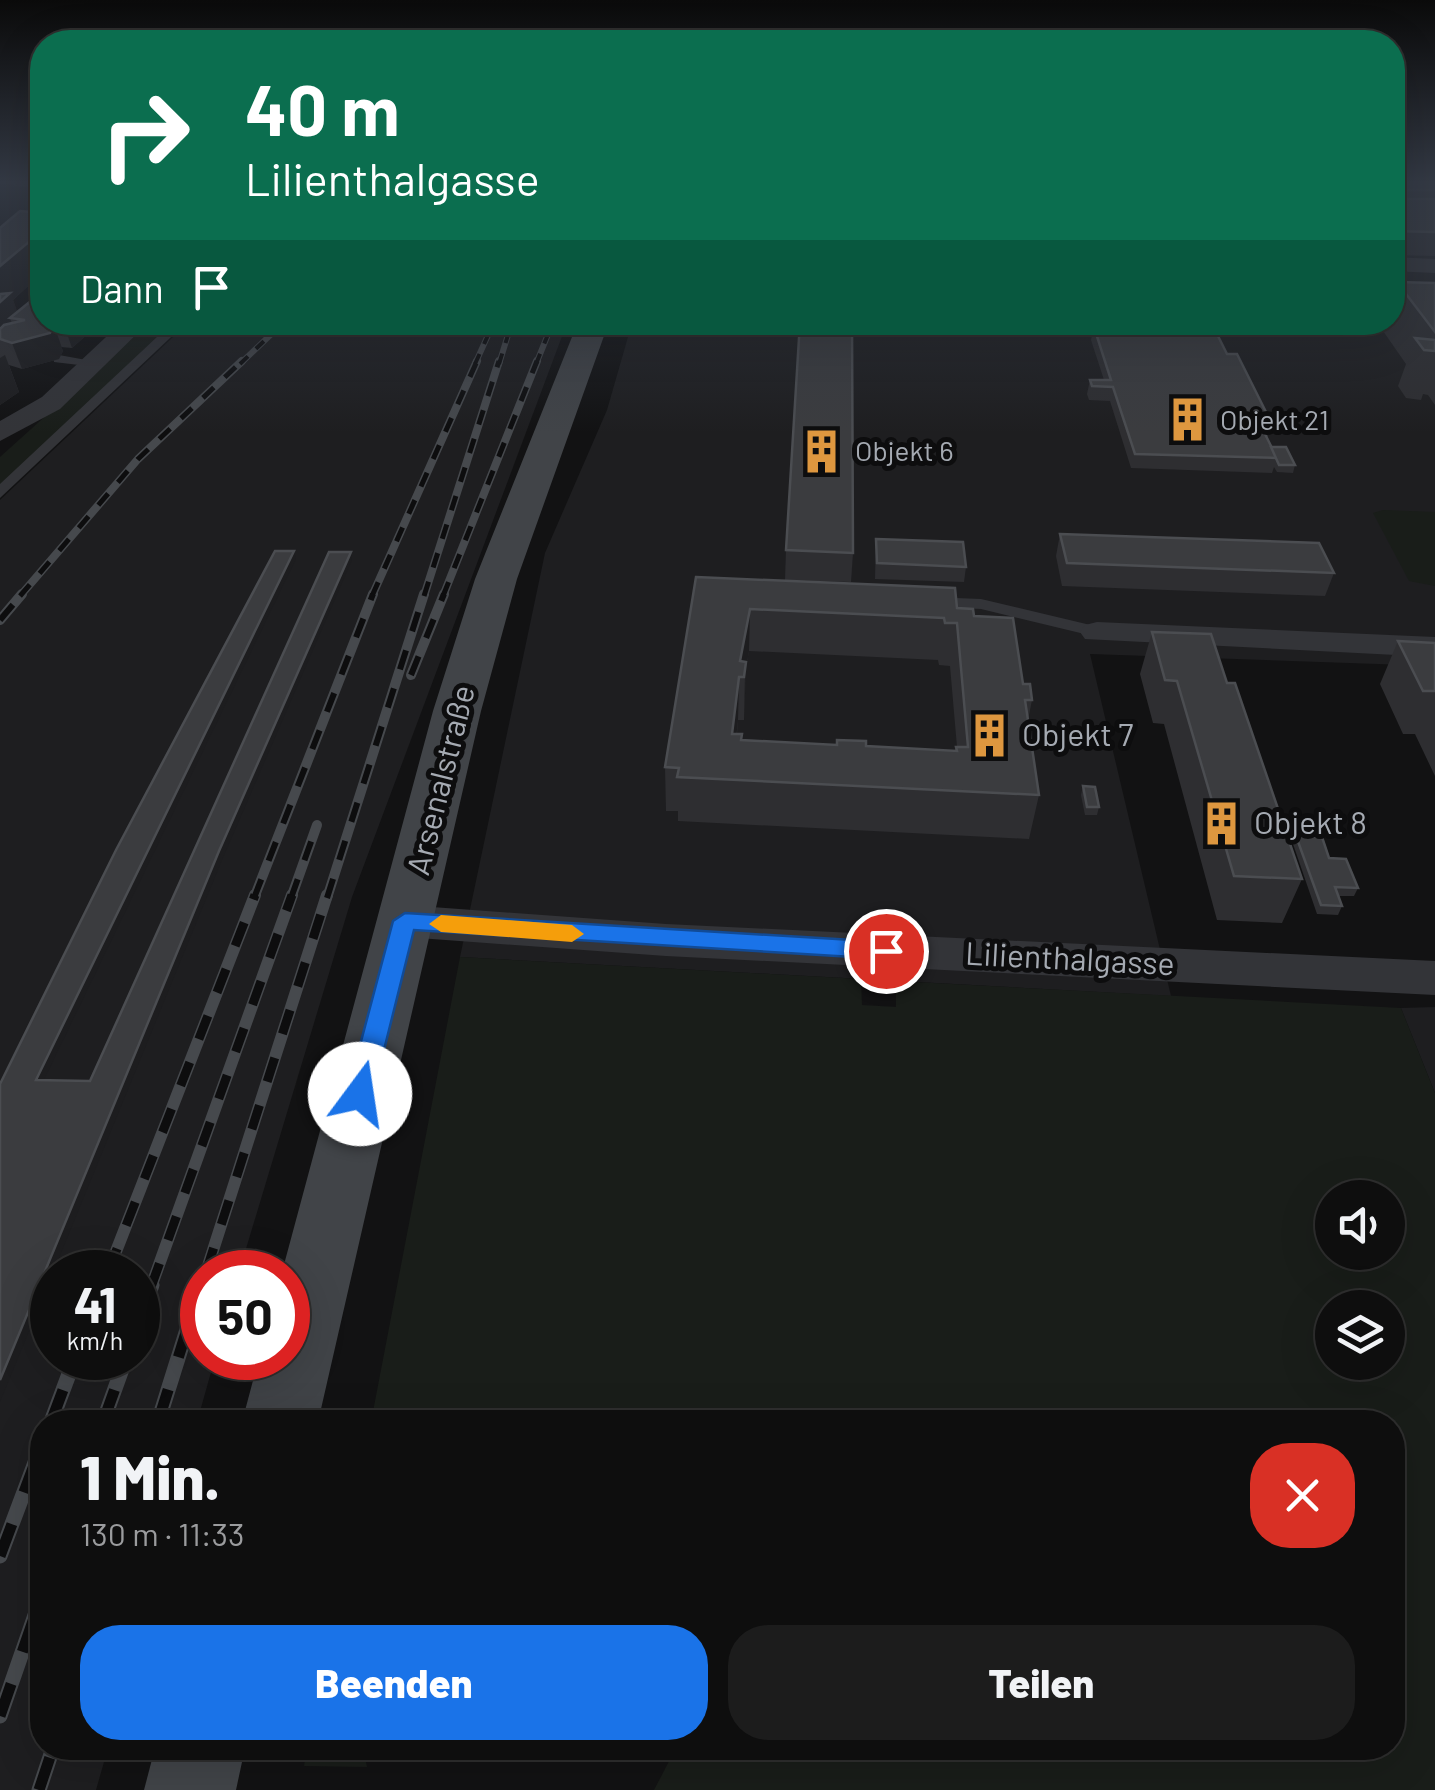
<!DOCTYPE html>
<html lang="de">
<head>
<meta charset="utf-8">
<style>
	:root { --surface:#0e0e0e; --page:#1c1c1c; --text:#f1f3f6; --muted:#9b9c9e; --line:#2e2e2e; --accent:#1a73e8 }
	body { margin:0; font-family:Barlow,sans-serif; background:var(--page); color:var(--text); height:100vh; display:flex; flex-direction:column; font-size:38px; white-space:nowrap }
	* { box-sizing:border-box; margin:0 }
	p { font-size:32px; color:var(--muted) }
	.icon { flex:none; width:55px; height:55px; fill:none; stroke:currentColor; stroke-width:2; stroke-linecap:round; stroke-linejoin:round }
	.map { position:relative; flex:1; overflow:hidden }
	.drawer { position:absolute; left:30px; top:1410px; width:1375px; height:350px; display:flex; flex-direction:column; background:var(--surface); border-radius:40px; box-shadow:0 10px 40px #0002,0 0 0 2px var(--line) }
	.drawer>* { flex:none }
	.guide { position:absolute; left:30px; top:30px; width:1375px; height:305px; border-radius:40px; box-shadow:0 10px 40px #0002,0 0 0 2px var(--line); background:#0b6e4f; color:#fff; overflow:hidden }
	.buttons { position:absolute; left:1315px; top:1180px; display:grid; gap:20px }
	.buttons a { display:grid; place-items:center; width:90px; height:90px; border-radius:50%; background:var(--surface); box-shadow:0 10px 40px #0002,0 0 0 2px var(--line); font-size:50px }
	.speed { position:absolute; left:30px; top:1250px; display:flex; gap:20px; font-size:50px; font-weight:700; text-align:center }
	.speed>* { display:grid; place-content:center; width:130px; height:130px; border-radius:50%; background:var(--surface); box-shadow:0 10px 40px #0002,0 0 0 2px var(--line); line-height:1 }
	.speed small { font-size:25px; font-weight:400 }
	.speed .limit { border:15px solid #d22; background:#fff; color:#111 }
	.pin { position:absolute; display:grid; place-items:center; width:85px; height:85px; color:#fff; margin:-42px; border:5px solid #fff; border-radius:50%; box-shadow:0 2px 10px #0007 }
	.me { position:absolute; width:110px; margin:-55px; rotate:14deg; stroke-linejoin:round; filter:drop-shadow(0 0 8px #0008) }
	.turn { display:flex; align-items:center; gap:35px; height:210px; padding:0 50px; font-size:45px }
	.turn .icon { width:130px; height:130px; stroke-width:2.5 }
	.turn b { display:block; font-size:70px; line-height:85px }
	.then { display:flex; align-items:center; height:95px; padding:0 50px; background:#0003; gap:20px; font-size:38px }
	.round { display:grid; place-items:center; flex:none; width:105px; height:105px; border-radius:40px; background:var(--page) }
	.head { display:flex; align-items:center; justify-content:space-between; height:170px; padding:0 50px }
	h1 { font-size:60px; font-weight:800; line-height:75px }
	.primary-button { display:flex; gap:20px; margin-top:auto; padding:20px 50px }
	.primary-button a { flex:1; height:115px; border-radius:40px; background:var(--accent); color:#fff; font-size:40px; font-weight:800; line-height:115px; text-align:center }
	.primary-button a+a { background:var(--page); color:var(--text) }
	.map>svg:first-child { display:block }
	.built { fill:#1e1e20; fill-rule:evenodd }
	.green { fill:#191d19; fill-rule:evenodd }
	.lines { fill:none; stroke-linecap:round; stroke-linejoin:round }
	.service { fill:#333438; fill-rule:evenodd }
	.minor { fill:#333438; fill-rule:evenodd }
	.secondary { fill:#414448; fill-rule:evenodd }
	.rail-far4-casing { stroke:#46494d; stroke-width:6 }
	.rail-far3-casing { stroke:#46494d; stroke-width:8 }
	.rail-far2-casing { stroke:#46494d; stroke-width:10 }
	.rail-far1-casing { stroke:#46494d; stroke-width:12 }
	.rail-casing { stroke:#46494d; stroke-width:15 }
	.rail-far4 { stroke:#0d0d0e; stroke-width:4; stroke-dasharray:11; stroke-linecap:butt }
	.rail-far3 { stroke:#0d0d0e; stroke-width:5; stroke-dasharray:15; stroke-linecap:butt }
	.rail-far2 { stroke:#0d0d0e; stroke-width:6; stroke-dasharray:20; stroke-linecap:butt }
	.rail-far1 { stroke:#0d0d0e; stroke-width:9; stroke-dasharray:25; stroke-linecap:butt }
	.rail { stroke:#0d0d0e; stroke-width:11; stroke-dasharray:34; stroke-linecap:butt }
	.wall { fill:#2e2e31; fill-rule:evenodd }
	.shaded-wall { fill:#1d1d1f }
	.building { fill:#3b3c3f; stroke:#4b4d51; stroke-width:2.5; fill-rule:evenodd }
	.route { fill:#1a73e8; stroke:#114b97; stroke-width:2.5 }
	.slow { fill:#f59e0b }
	.labels { text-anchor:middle; stroke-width:10; stroke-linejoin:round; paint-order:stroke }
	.far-poi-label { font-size:28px; fill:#a5aab2; stroke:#0d0d0e; text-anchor:start }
	.poi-label { font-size:32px; fill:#a5aab2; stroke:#0d0d0e; text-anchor:start }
	.street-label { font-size:32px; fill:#a5aab2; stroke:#0d0d0e }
</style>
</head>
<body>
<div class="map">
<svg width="1435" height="1790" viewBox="0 0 1435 1790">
	<rect width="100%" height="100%" fill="#121213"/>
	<g class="built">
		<path d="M1393,183H1435V666L1090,654L1171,996L460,957L545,553L607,410L632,323L1392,322Z"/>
		<path d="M188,323H567L352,897L239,1272H202V1358H215L197,1422H42V1748H108L96,1790H0V500ZM52,1272H138V1358H52Z"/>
		<path d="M1435,1007V1093L1401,1008Z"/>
	</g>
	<g class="green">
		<path d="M149,323H176L0,489V457Z"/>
		<path d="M1383,510L1435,512V586L1409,581L1373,513Z"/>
		<path d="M460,957L861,979L862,1005L896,1007V981L1401,1008L1435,1093V1790H654L676,1748H1392V1422H371ZM1332,1198H1388V1252H1332ZM1332,1308H1388V1362H1332Z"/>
		<path d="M307,1748H363L367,1767L304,1766Z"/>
	</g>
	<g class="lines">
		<g class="service">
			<path d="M173,322H187L0,498V484Z"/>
			<path d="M59,355L103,363L96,367L54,362V356Z"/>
			<path d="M929,597L981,599L1103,628L1106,632L1097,637L981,609L923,606V598Z"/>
		</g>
		<g class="minor">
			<path d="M1392,257L1435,259V273L1392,271Z"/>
			<path d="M122,322H149L60,409L0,441V421L42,397Z"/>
			<path d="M1097,622L1435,637V657L1085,639L1080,632L1085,625Z"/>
			<path d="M405,905L666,924L1435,961V995L666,956L405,937L390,932L383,921L390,910Z"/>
		</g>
		<g class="secondary">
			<path d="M578,322H609L517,579L481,711L318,1422H242L259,1358H288V1272H282L433,711L475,579Z"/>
			<path d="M155,1748H245L236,1790H144Z"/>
		</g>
		<defs>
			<g id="rail-far4">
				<path d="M240,364L284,322"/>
				<path d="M475,364L494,322"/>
				<path d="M499,364L512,322"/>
				<path d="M536,364L553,322"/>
			</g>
			<g id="rail-far3">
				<path d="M20,596L138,459L242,361"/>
				<path d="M372,596L477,361"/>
				<path d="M424,596L499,361"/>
				<path d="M443,596L537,361"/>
			</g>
			<g id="rail-far2">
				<path d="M0,620L22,594"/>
				<path d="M411,675L444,594"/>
				<path d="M254,898L373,594"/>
				<path d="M291,898L317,825"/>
				<path d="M327,898L424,594"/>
			</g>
			<g id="rail-far1">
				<path d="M108,1272L255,895"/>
				<path d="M206,1272L327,895"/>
				<path d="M151,1287L292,895"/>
				<path d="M200,1287L202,1282"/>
			</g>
			<g id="rail">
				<path d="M138,1324L152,1285"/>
				<path d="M51,1422L75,1358"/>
				<path d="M103,1422L126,1358"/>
				<path d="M158,1422L201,1285"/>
				<path d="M0,1556L42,1444"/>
				<path d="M0,1716L42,1595"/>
				<path d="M39,1790L53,1748"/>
			</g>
		</defs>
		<use href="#rail-far4" class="rail-far4-casing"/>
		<use href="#rail-far3" class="rail-far3-casing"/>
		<use href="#rail-far2" class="rail-far2-casing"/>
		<use href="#rail-far1" class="rail-far1-casing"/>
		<use href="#rail" class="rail-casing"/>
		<use href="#rail-far4" class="rail-far4"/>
		<use href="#rail-far3" class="rail-far3"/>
		<use href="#rail-far2" class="rail-far2"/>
		<use href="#rail-far1" class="rail-far1"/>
		<use href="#rail" class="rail"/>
	</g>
	<g class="wall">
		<path d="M0,183H42V190Z"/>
		<path d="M1392,183H1435V256L1392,255Z"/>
		<path d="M42,213V273L13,300L17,312L42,322H101L72,348L61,347L63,351L59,359L22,369L9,365L19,392L0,405V228Z"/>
		<path d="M1397,282L1435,283V405L1428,395L1423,394L1421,400L1406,398L1398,386L1406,364L1381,328L1382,322H1392V294Z"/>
		<path d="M1011,322H1240L1237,336L1218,335L1227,354L1272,424L1267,438L1271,447L1295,465L1293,473L1277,472L1274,467L1272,473L1131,468L1110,401L1089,400L1087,394L1090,380H1104L1091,340L1093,331L1012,329Z"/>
		<path d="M1247,322H1337L1328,331L1309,335L1260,330Z"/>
		<path d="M1060,534L1334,573L1325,596L1062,586L1056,556Z"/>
		<path d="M876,539L966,567L964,582L875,579Z"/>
		<path d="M786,550L853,553L851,582L785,580Z"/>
		<path d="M696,577L957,608L974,616L1023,684L1032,700L1028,720L1039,795L1029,839L678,821V811H666L665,767ZM749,651L938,660L939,665L950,666L957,747L956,751L742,740L737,734L738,720H744L746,668Z"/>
		<path d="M1152,632L1227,683L1302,879L1282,923L1217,920L1164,724L1153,723L1140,674Z"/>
		<path d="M1398,641L1435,643V776L1415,734H1403L1380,684Z"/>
		<path d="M1083,786L1099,807L1097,815H1085L1081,795Z"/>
		<path d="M1296,836L1358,888L1354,896H1338L1342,906L1338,915L1317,914L1293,844Z"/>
	</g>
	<g class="shaded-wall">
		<path d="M41,231L42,273L13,300L20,319L10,318L16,335L0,339V266Z"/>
		<path d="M63,322H101L72,348Z"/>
		<path d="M1313,322H1337L1328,331L1309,335Z"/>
		<path d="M54,325L63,351L59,359L22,369L12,343Z"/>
		<path d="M5,355L19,392L0,405V358Z"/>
		<path d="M294,551L296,559L40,1088L36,1080Z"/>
		<path d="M351,552L352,560L222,860L0,1402V1380L219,851Z"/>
		<path d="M750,609L749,651L746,668L744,720L745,675L740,661Z"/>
		<path d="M739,677L738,720L732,777V734Z"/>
	</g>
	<g class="building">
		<rect x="1392" y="183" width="43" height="7"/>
		<path d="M1392,199H1435V232L1392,231Z"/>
		<path d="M20,211L42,213V231L0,266V228Z"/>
		<path d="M1397,282L1435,283V332Z"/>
		<path d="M42,292V322H51L54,325L50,333L12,343L0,339V329L4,325L25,320L10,318Z"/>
		<path d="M10,293L0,302V294Z"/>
		<path d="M800,322H852L853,553L786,550Z"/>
		<path d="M1094,327L1215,330L1227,354H1237L1272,424H1260L1277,458L1135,454L1113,387L1092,386L1090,380H1111Z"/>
		<path d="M1415,338L1435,340V351L1424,350Z"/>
		<path d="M1271,447H1286L1295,465H1279Z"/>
		<path d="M1060,534L1319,543L1334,573L1067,563Z"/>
		<path d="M876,539L963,542L966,567L877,563Z"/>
		<path d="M275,551H294L36,1080L90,1081L329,552H351L219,851L0,1380V1084L116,850Z"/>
		<path d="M696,577L955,588L957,608L973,609L974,616L1013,618L1023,684H1030L1032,700H1025L1039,795L677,777L679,768L665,767ZM750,609L944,618L945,623H957L968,747H956L957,751L866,746V741L837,740V745L741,740L742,734H732L739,677H744L746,662L740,661Z"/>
		<path d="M1152,632L1211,634L1227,683H1235L1302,879L1234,876L1177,681L1165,680Z"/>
		<path d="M1398,641L1435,643V691H1423Z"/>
		<path d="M1083,786L1095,787L1099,807H1087Z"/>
		<path d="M1296,836L1322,837L1329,858L1346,859L1358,888L1335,887L1342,906L1321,905Z"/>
	</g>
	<linearGradient id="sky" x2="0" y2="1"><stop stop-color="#0a0a0a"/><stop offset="0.42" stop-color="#333944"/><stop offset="1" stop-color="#333944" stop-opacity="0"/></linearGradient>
	<rect width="1435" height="433" fill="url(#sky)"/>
	<path class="route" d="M405,913L886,942L898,951L886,959L414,930L373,1094L360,1104L347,1094L393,921Z"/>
	<path class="slow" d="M441,915L572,925L584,934L572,942L441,932L429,924Z"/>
	<defs>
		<symbol id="building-bare" viewBox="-9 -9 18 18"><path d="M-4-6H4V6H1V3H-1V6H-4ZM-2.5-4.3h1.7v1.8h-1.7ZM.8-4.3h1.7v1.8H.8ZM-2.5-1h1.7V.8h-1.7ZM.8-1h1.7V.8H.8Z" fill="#de973f" stroke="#0d0d0e" stroke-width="2.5" paint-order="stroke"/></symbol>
	</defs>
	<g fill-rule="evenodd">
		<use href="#building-bare" x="1156" y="388" width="63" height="63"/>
		<use href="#building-bare" x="790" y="420" width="63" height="63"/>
		<use href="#building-bare" x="958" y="704" width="63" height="63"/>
		<use href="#building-bare" x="1190" y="792" width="63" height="63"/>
	</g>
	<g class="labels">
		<g class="far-poi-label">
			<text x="1220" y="430">Objekt 21</text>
			<text x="855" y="461">Objekt 6</text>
		</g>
		<g class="poi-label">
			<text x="1022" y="746">Objekt 7</text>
			<text x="1254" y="834">Objekt 8</text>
		</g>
		<g class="street-label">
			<text transform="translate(441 780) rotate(-76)" y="11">Arsenalstraße</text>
			<text transform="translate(1070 959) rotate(3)" y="11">Lilienthalgasse</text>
		</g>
	</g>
</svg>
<div class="buttons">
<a><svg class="icon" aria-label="sound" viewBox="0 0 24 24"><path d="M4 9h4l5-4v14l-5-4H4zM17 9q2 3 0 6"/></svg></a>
<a><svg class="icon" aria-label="layers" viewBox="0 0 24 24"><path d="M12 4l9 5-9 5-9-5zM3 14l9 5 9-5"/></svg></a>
</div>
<div class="speed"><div>41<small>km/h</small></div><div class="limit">50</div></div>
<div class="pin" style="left:886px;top:951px;background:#d93025"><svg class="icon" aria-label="arrive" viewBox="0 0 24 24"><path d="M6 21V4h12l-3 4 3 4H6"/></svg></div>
<svg class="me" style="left:360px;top:1094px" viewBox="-20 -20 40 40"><circle r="19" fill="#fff"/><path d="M0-13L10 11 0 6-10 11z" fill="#1a73e8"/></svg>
<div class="guide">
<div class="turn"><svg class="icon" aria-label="right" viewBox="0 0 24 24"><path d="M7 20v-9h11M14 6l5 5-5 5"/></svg><div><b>40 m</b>Lilienthalgasse</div></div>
<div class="then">Dann<svg class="icon" aria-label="arrive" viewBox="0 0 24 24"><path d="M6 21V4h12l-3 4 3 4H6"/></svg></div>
</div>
<section class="drawer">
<div class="head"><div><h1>1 Min.</h1><p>130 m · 11:33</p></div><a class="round" style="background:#d93025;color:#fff"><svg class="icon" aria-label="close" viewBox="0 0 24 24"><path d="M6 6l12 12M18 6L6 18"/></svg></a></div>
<div class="primary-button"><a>Beenden</a><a>Teilen</a></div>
</section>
</div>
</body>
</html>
